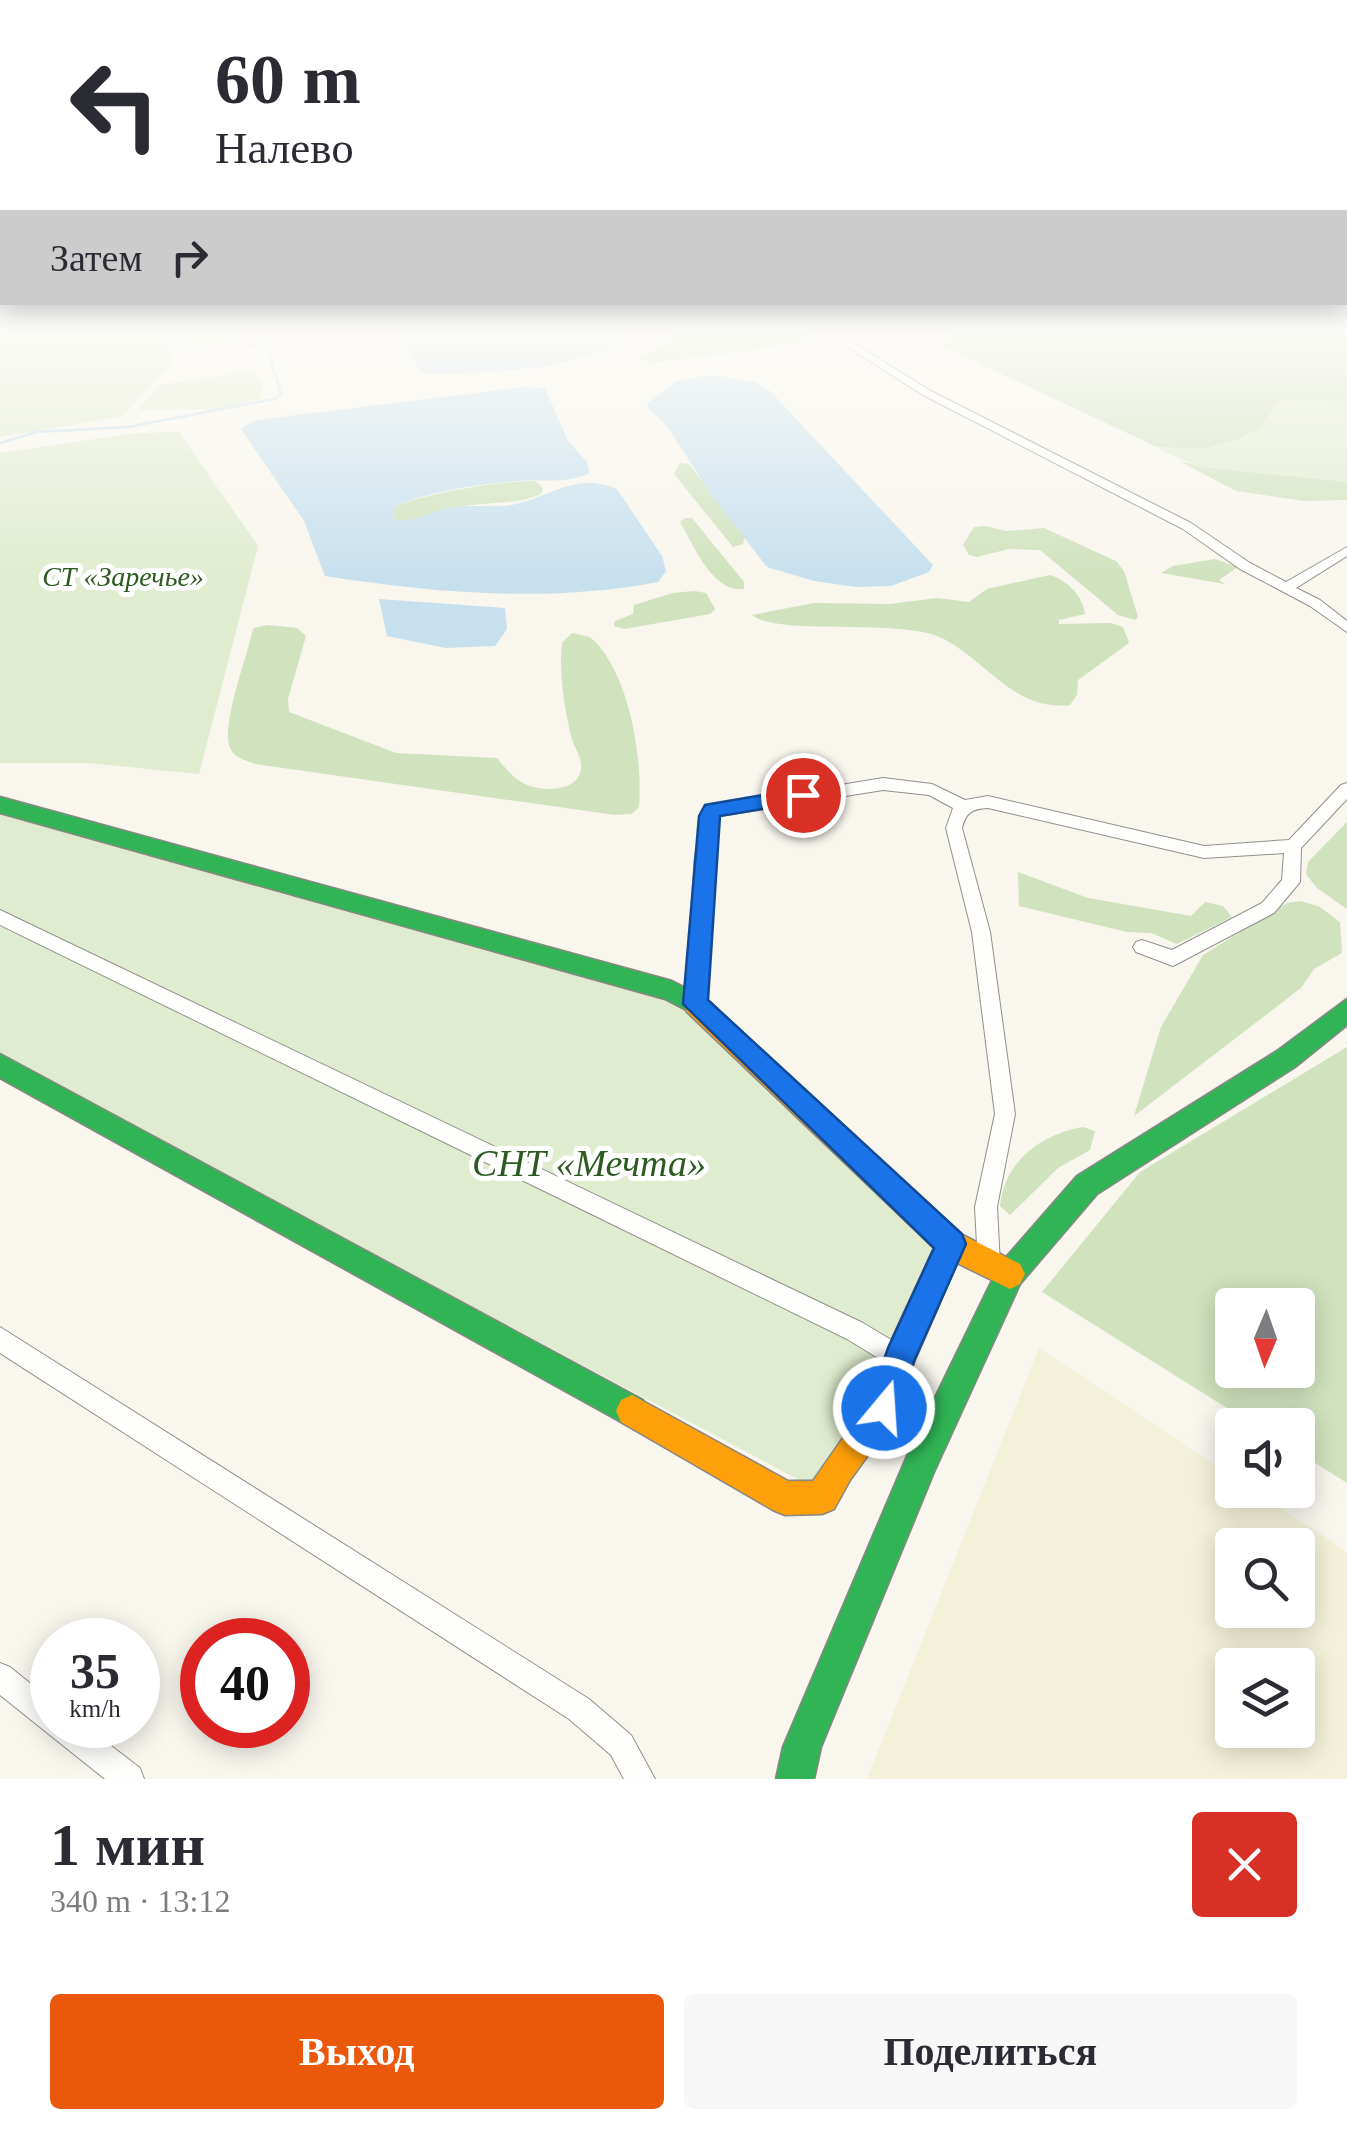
<!DOCTYPE html>
<html lang="ru">
<head>
<meta charset="utf-8">
<style>
	:root { --surface:#fff; --page:#f7f7f7; --text:#2b2b33; --muted:#7c7c81; --accent:#ea580c }
	body { margin:0; font-family:"Times New Roman",serif; background:var(--page); color:var(--text); height:100vh; display:flex; flex-direction:column; font-size:38px; white-space:nowrap }
	* { box-sizing:border-box; margin:0 }
	p { font-size:32px; color:var(--muted) }
	.icon { flex:none; width:55px; height:55px; fill:none; stroke:currentColor; stroke-width:2; stroke-linecap:round; stroke-linejoin:round }
	.map { position:relative; height:1779px; overflow:hidden }
	.drawer { display:flex; flex-direction:column; background:var(--surface); flex:1 }
	.drawer>* { flex:none }
	.top-card { position:absolute; left:0px; top:0px; width:1348px; height:305px; box-shadow:0 5px 25px #0003; background:#fff; color:var(--text); overflow:hidden }
	.needle { width:65px; rotate:182deg }
	.buttons { position:absolute; left:1215px; top:1288px; display:grid; gap:20px }
	.buttons a { display:grid; place-items:center; width:100px; height:100px; border-radius:10px; background:var(--surface); box-shadow:0 5px 25px #0003; font-size:50px }
	.speed { position:absolute; left:30px; top:1618px; display:flex; gap:20px; font-size:50px; font-weight:700; text-align:center }
	.speed>* { display:grid; place-content:center; width:130px; height:130px; border-radius:50%; background:var(--surface); box-shadow:0 5px 25px #0003; line-height:1 }
	.speed small { font-size:25px; font-weight:400 }
	.speed .limit { border:15px solid #d22; background:#fff; color:#111 }
	.pin { position:absolute; display:grid; place-items:center; width:85px; height:85px; color:#fff; margin:-42px; border:5px solid #fff; border-radius:50%; box-shadow:0 2px 10px #0007 }
	.me { position:absolute; width:110px; margin:-55px; rotate:18deg; stroke-linejoin:round; filter:drop-shadow(0 0 8px #0008) }
	.turn { display:flex; align-items:center; gap:35px; height:210px; padding:0 50px; font-size:45px }
	.turn .icon { width:130px; height:130px; stroke-width:2.5 }
	.turn b { display:block; font-size:70px; line-height:85px }
	.then { display:flex; align-items:center; height:95px; padding:0 50px; background:#0003; gap:20px; font-size:38px }
	.round { display:grid; place-items:center; flex:none; width:105px; height:105px; border-radius:10px; background:var(--page) }
	.summary { display:flex; align-items:center; justify-content:space-between; height:170px; padding:0 50px }
	h1 { font-size:60px; font-weight:700; line-height:75px }
	.primary-button { display:flex; gap:20px; margin-top:auto; padding:20px 50px }
	.primary-button a { flex:1; height:115px; border-radius:10px; background:var(--accent); color:#fff; font-size:40px; font-weight:700; line-height:115px; text-align:center }
	.primary-button a+a { background:var(--page); color:var(--text) }
	.map>svg:first-child { display:block }
	.farmland { fill:#f4f1da; fill-rule:evenodd }
	.green { fill:#e0eccf }
	.forest { fill:#d0e2be; fill-rule:evenodd }
	.water { fill:#c7e0ee }
	.lines { fill:none; stroke-linecap:round; stroke-linejoin:round }
	.stream { stroke:#c7e0ee; stroke-width:2.5 }
	.street-casing { stroke:#91908c; stroke-width:2 }
	.fast-casing { stroke:#888783; stroke-width:3 }
	.slow-casing { stroke:#888783; stroke-width:3 }
	.street { fill:#fefefc; fill-rule:evenodd }
	.fast { fill:#30b455; fill-rule:evenodd }
	.slow { fill:#ff9f0a; fill-rule:evenodd }
	.route { fill:#1a73e8; stroke:#114b97; stroke-width:2.5 }
	.labels { text-anchor:middle; stroke-width:10; stroke-linejoin:round; paint-order:stroke }
	.far-park-label { font-size:28px; font-style:italic; fill:#2c5a21; stroke:#fff }
	.near-park-label { font-size:38px; font-style:italic; fill:#2c5a21; stroke:#fff }
</style>
</head>
<body>
<div class="map">
<svg width="1347" height="1779" viewBox="0 0 1347 1779">
	<rect width="100%" height="100%" fill="#f8f6ed"/>
	<path class="farmland" d="M1039,1348L1232,1476V1490H1254L1347,1552V1779H867ZM1232,1545H1298V1610H1232ZM1232,1665H1298V1730H1232Z"/>
	<g class="green">
		<path d="M0,331H166L171,364L121,417L0,437Z"/>
		<path d="M176,331H241L243,340L182,350Z"/>
		<path d="M243,372L253,373L262,385L259,399L223,409L138,410L159,385Z"/>
		<path d="M1299,397L1347,401V482C1286,478 1210,480 1157,447L1204,449L1285,400Z"/>
		<path d="M179,432L258,546L199,774L88,763H0V453L136,433Z"/>
		<path d="M0,808L670,997L714,1027L945,1249L820,1491L0,1056Z"/>
	</g>
	<g class="forest">
		<path d="M670,331H797L823,340L651,363L639,359L673,340Z"/>
		<path d="M955,331H1347V401L1285,400L1274,406L1259,429L1233,441L1204,449L1157,447L946,348L943,342Z"/>
		<path d="M1179,461L1208,468L1347,482V500L1304,501L1236,491Z"/>
		<path d="M680,463L689,464L745,536L743,544L733,547L674,474Z"/>
		<path d="M535,481L543,488L541,494C517,504 498,502 472,505C446,508 420,523 395,521L393,509C414,494 507,480 535,481Z"/>
		<path d="M685,518H692L744,582V589C712,593 694,545 680,522Z"/>
		<path d="M985,526L1006,531L1044,528L1116,561L1124,571L1138,617L1135,620L1118,615L1040,550L1009,549L977,557L969,555L963,545L974,527Z"/>
		<path d="M1215,559L1238,567L1219,580L1225,584L1161,573L1173,566Z"/>
		<path d="M1050,575C1067,580 1083,596 1085,614L1059,620V624L1111,623L1123,627L1129,643L1078,680L1077,695L1070,705C1014,711 989,663 944,639C903,617 781,637 752,615L814,603L890,604L937,598L969,602L987,589Z"/>
		<path d="M694,591L706,593L715,609L710,614L624,629L614,626L615,621L633,614L634,605L673,593Z"/>
		<path d="M267,625L297,628L306,636L288,699L289,712L396,753L497,758C511,776 523,789 548,789C560,789 576,786 580,773C585,761 574,748 571,736C564,707 559,672 562,643L572,633L590,637C629,670 643,758 639,807L632,814L615,815L255,764C245,760 232,757 229,745C223,721 246,659 252,633L254,628Z"/>
		<path d="M1347,822V909L1317,888L1306,874L1308,862Z"/>
		<path d="M1018,872L1088,898L1191,916L1205,902L1223,906L1232,917L1177,944L1151,933L1127,932L1019,906Z"/>
		<path d="M1301,901L1320,907L1340,922L1342,953L1314,969L1301,988L1134,1116L1161,1027L1203,955L1287,903Z"/>
		<path d="M1347,1047V1483L1298,1452V1425H1254L1042,1292L1140,1172ZM1232,1305H1298V1370H1232Z"/>
		<path d="M1083,1127L1095,1131L1090,1150L1058,1168L1010,1215L1000,1206C1004,1162 1041,1134 1083,1127Z"/>
	</g>
	<g class="water">
		<path d="M396,331H619L620,339C582,372 476,373 426,374L420,371Z"/>
		<path d="M712,375L755,382L770,391L933,565L929,572L891,586L856,587L814,581L767,567L712,496L667,426L648,408L647,404L676,381Z"/>
		<path d="M525,387L545,388L568,441L587,462L590,473C568,484 542,479 519,481C489,483 416,492 393,509L395,520C414,523 429,512 448,508C469,504 490,508 511,505C549,498 575,471 617,489L662,556L666,571L658,582C549,603 434,593 325,576L304,521L241,429L253,421L272,418Z"/>
		<path d="M379,599L505,608L507,629L495,646L446,648L387,636Z"/>
	</g>
	<g class="lines">
		<path class="stream" d="M0,443L36,432L128,427L274,399L281,394L262,331"/>
		<defs>
			<g id="street">
				<path d="M242,331H252L253,345H247Z"/>
				<path d="M822,331H834L931,391L1191,523L1250,563L1286,582L1347,547V556L1296,588L1320,600L1347,621V632L1310,606L1240,569L1183,529L923,395Z"/>
				<path d="M883,778L932,784L965,800L988,796L1204,846L1289,840L1341,785L1347,783V799L1301,848L1300,882L1274,913L1173,966L1136,952L1133,947L1136,942L1142,940L1172,950L1262,903L1282,880L1284,853L1204,858L988,808C972,809 966,812 962,828L990,932L1015,1114L997,1207L1000,1264L997,1272L989,1275L981,1272L978,1264L975,1207L995,1114L972,932L946,828L953,808L929,795L883,790L720,816L713,855L705,1004L702,1010L695,1012L688,1010L685,1004L695,855L707,807Z"/>
				<path d="M0,910L863,1323L908,1350L911,1359L908,1368L899,1371L847,1339L0,925Z"/>
				<path d="M0,1327L589,1699L631,1735L655,1779H624L611,1755L569,1719L0,1353Z"/>
				<path d="M0,1663L10,1667L52,1701V1725H84L140,1768L144,1779H105L0,1695Z"/>
			</g>
			<g id="fast">
				<path d="M0,797L672,981L705,998L708,1005L705,1012L696,1015L665,999L0,813Z"/>
				<path d="M1347,999V1025L1295,1067L1097,1194L1020,1284L934,1472L821,1747L814,1779H776L783,1747L910,1449L1000,1264L1077,1176L1277,1051Z"/>
				<path d="M0,1054L643,1400L648,1411L643,1422L632,1427L621,1422L0,1078Z"/>
			</g>
			<path id="slow" d="M696,995L705,998L961,1234L1020,1264L1025,1274L1020,1284L1010,1289L957,1263L914,1362L894,1419L850,1480L834,1509L822,1514L785,1515L773,1510L621,1422L616,1411L621,1400L632,1395L788,1481H813L870,1399L888,1348L934,1248L687,1012L684,1005L687,998Z"/>
		</defs>
		<use href="#street" class="street-casing"/>
		<use href="#fast" class="fast-casing"/>
		<use href="#slow" class="slow-casing"/>
		<use href="#street" class="street"/>
		<use href="#fast" class="fast"/>
		<use href="#slow" class="slow"/>
	</g>
	<linearGradient id="sky" x2="0" y2="1"><stop stop-color="#9bc6ea"/><stop offset="0.57" stop-color="#fcfbf7"/><stop offset="1" stop-color="#fcfbf7" stop-opacity="0"/></linearGradient>
	<rect width="1347" height="580" fill="url(#sky)"/>
	<path class="route" d="M803,788L810,790L814,795L810,801L720,816L708,1000L962,1234L966,1244L914,1361L895,1420L884,1424L872,1420L867,1408L888,1348L934,1248L683,1004L699,816L705,805Z"/>
	<g class="labels">
		<g class="far-park-label">
			<text x="123" y="586">СТ «Заречье»</text>
		</g>
		<g class="near-park-label">
			<text x="589" y="1176">СНТ «Мечта»</text>
		</g>
	</g>
</svg>
<div class="buttons">
<a><svg class="needle" viewBox="-14 -14 28 28"><path d="M0-13l5 13h-10z" fill="#e53935"/><path d="M0 13l5-13h-10z" fill="#7c7c81"/></svg></a>
<a><svg class="icon" aria-label="sound" viewBox="0 0 24 24"><path d="M4 9h4l5-4v14l-5-4H4zM17 9q2 3 0 6"/></svg></a>
<a><svg class="icon" aria-label="search" viewBox="0 0 24 24"><circle cx="10" cy="10" r="6"/><path d="M15 15l6 6"/></svg></a>
<a><svg class="icon" aria-label="layers" viewBox="0 0 24 24"><path d="M12 4l9 5-9 5-9-5zM3 14l9 5 9-5"/></svg></a>
</div>
<div class="speed"><div>35<small>km/h</small></div><div class="limit">40</div></div>
<div class="pin" style="left:803px;top:795px;background:#d93025"><svg class="icon" aria-label="arrive" viewBox="0 0 24 24"><path d="M6 21V4h12l-3 4 3 4H6"/></svg></div>
<svg class="me" style="left:884px;top:1408px" viewBox="-20 -20 40 40"><circle r="17" fill="#1a73e8" stroke="#fff" stroke-width="3"/><path d="M0-11L8 9 0 5-8 9z" fill="#fff"/></svg>
<div class="top-card">
<div class="turn"><svg class="icon" aria-label="left" viewBox="0 0 24 24"><path d="M17 20v-9H6M10 6l-5 5 5 5"/></svg><div><b>60 m</b>Налево</div></div>
<div class="then">Затем<svg class="icon" aria-label="right" viewBox="0 0 24 24"><path d="M7 20v-9h11M14 6l5 5-5 5"/></svg></div>
</div>
</div>
<section class="drawer">
<div class="summary"><div><h1>1 мин</h1><p>340 m · 13:12</p></div><a class="round" style="background:#d93025;color:#fff"><svg class="icon" aria-label="close" viewBox="0 0 24 24"><path d="M6 6l12 12M18 6L6 18"/></svg></a></div>
<div class="primary-button"><a>Выход</a><a>Поделиться</a></div>
</section>
</body>
</html>
